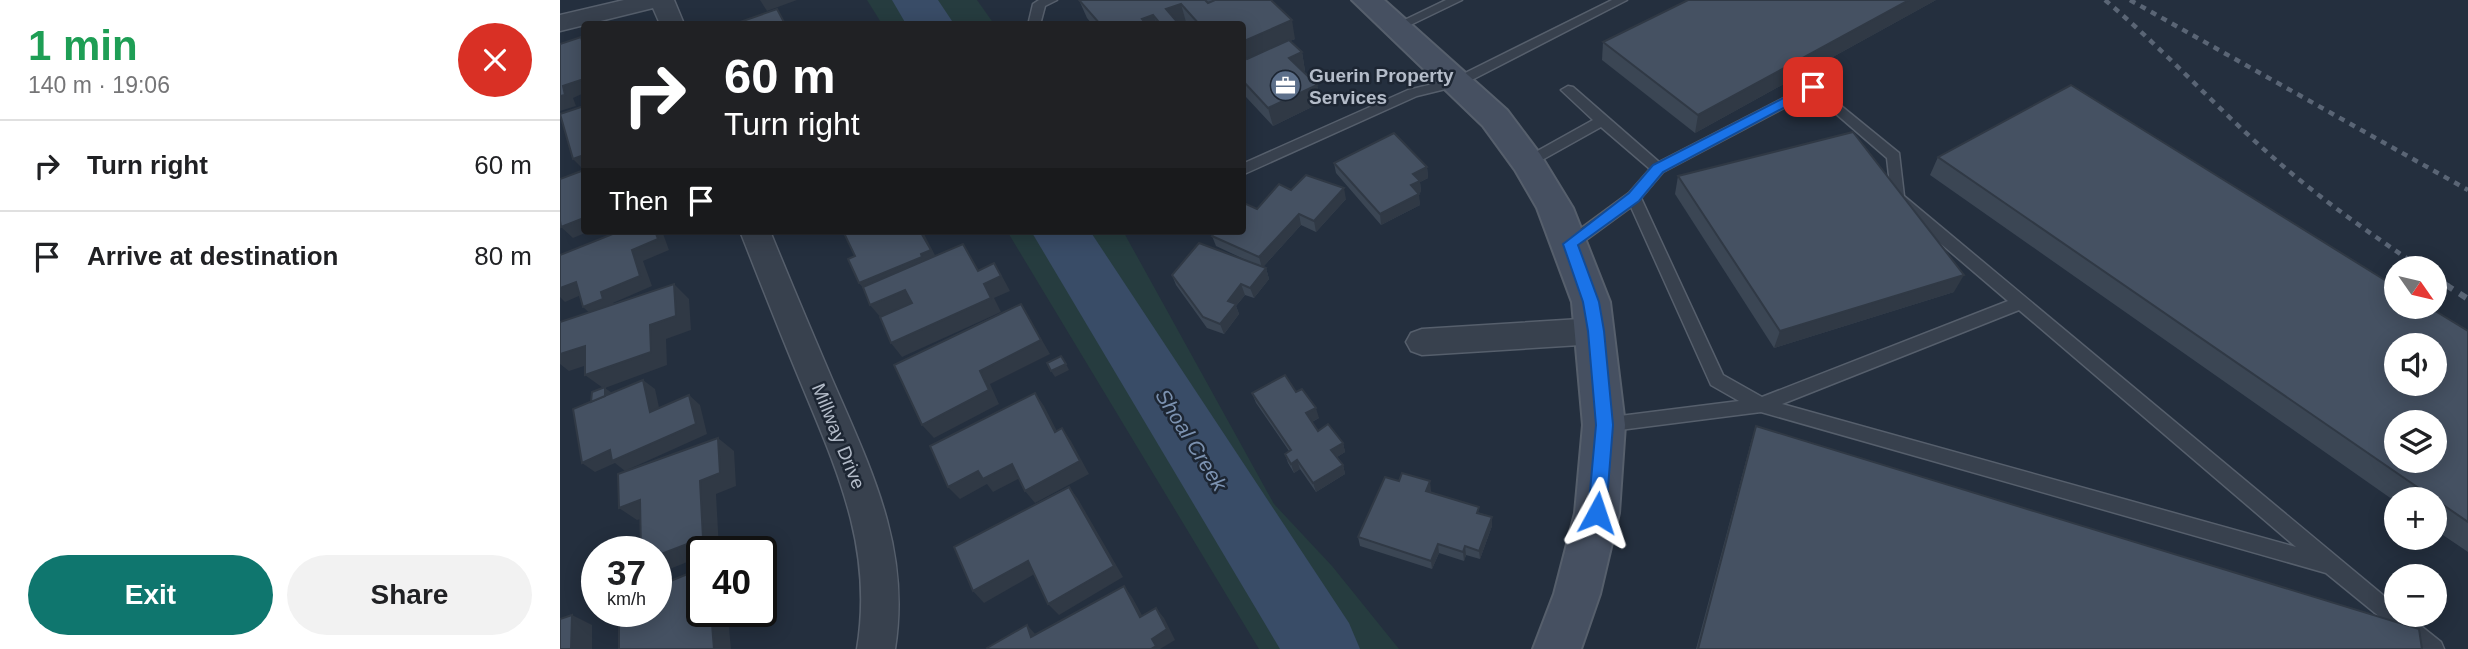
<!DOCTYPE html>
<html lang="en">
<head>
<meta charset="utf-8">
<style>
	:root { --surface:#fff; --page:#f2f2f2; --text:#202124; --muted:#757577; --line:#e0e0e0; --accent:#0f766e }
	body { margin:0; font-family:Arial,sans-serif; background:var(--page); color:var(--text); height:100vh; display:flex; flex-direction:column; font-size:26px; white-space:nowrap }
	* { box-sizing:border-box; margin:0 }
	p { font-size:23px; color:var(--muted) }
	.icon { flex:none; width:38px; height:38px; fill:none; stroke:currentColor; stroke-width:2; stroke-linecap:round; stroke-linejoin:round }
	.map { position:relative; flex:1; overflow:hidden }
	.side { display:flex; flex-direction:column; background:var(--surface); width:560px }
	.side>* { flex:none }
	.top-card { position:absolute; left:21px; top:21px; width:665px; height:214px; border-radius:7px; box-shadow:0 4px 18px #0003; background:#202124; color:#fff; overflow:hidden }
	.needle { width:46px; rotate:124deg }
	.fabs { position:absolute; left:1824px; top:256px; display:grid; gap:14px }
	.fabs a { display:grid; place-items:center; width:63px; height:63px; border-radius:50%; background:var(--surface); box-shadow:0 4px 18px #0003; font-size:35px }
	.speed { position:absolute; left:21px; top:536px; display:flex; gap:14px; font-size:35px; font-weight:700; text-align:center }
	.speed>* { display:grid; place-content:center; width:91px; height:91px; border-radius:50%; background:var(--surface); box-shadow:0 4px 18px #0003; line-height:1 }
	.speed small { font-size:18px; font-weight:400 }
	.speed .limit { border:4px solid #111; border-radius:10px; background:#fff; color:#111 }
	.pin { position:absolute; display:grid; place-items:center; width:60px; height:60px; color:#fff; margin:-30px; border-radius:14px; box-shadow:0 4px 10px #0006 }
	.me { position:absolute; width:77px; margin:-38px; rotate:5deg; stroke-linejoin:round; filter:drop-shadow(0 0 5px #0008) }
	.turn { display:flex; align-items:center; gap:24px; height:147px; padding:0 28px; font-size:32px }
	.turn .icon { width:91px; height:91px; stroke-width:2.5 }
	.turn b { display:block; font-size:49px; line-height:60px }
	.then { display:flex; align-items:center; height:66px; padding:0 28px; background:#0003; gap:14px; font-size:26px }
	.round { display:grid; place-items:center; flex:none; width:74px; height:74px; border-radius:37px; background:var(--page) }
	.head { display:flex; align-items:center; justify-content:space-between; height:119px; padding:0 28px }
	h1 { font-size:42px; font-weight:700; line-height:52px; color:#1e9e55 }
	.button { display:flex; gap:14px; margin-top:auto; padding:14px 28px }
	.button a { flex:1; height:80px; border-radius:42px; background:var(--accent); color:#fff; font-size:28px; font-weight:700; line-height:80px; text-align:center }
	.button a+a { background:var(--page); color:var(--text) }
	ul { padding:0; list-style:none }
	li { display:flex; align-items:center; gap:21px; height:91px; padding:0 28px; border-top:2px solid var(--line) }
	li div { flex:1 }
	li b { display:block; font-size:26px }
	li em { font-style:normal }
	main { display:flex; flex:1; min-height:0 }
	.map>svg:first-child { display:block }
	.green { fill:#263c3f }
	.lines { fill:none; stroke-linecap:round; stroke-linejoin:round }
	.river { fill:#394c67; fill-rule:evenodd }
	.lane-casing { stroke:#565f6c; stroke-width:3 }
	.street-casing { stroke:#565f6c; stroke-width:3 }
	.secondary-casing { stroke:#565f6c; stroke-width:4 }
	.lane { fill:#38414e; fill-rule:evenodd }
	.street { fill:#38414e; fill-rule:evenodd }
	.secondary { fill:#465061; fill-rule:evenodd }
	.rail-far1 { stroke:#5a6575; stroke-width:4.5; stroke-dasharray:6 6; stroke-linecap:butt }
	.rail { stroke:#5a6575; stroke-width:6; stroke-dasharray:8 8; stroke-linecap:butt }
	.wall { fill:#3b4654 }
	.shaded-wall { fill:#303945 }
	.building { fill:#455162; stroke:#303945; stroke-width:2; fill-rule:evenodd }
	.route { fill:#1a73e8; stroke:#114b97; stroke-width:2 }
	.labels { text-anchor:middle; stroke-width:5; stroke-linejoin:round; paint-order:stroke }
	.poi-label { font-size:19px; font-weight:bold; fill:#b4bcc9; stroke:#1d2633; text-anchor:start }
	.street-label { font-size:19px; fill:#b4bcc9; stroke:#1d2633 }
	.water-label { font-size:21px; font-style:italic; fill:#7c92b1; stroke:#1d2633 }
</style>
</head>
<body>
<main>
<section class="side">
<div class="head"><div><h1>1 min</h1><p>140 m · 19:06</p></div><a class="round" style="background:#d93025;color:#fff"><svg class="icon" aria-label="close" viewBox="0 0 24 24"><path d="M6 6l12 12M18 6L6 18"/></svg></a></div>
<ul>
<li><svg class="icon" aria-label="right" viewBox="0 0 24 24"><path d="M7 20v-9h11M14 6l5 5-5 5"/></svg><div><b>Turn right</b></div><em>60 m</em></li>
<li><svg class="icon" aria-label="arrive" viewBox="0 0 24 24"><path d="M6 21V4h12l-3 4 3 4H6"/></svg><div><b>Arrive at destination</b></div><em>80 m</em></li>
</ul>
<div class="button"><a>Exit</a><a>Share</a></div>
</section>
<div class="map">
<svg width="1908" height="649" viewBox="0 0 1908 649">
	<rect width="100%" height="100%" fill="#242f3e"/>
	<g class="green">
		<path d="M307,0H417L434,24H322Z"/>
		<path d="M447,231H563L714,504L772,566L839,649H699Z"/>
	</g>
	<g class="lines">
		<g class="river">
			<path d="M332,0H378L394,24H346Z"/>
			<path d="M471,231H530L789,623L800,649H720Z"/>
		</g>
		<defs>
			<g id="lane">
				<path d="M479,0H497L485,6L481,21L483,24H471L469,21L473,4Z"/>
				<path d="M886,0H902L840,30H832L830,27Z"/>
				<path d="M1052,0H1067L902,85L857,96L682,175V164L848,90L893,79Z"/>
				<path d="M1253,83L1339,153L1344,196L1836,606V614H1846L1881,642L1884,649H1859L1766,573L1201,412L1044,432L1038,430L1036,425L1038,420L1044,418L1179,401L1151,385L1071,207L1015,248H1005L1003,244L1005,240L1069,193L1090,169L1041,127L973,165H963L961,162L963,159L1033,120L1001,90L1008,86L1013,87L1099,162ZM1252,93L1327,158L1332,202L1448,301L1202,397L1163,375L1081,198L1103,172ZM1459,310L1736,547L1222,404Z"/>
			</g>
			<g id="street">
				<path d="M64,0H114L124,24H100L93,8L0,31V15Z"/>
				<path d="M180,231H210C230,280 251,330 272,379C311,469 351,548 335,649H297C314,547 276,468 238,376C218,328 199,279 180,231Z"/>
				<path d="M1036,318L1047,322L1052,331L1047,340L1036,344L862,355L851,351L846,342L851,333L862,329Z"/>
			</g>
			<path id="secondary" d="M792,0H824L947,110L980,154L1013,208L1050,302L1065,425L1059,513L1040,594L1021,649H973L994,594L1015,513L1023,425L1012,302L977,208L955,170L923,126Z"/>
		</defs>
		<use href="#lane" class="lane-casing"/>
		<use href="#street" class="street-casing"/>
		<use href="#secondary" class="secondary-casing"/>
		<use href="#lane" class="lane"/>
		<use href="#street" class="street"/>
		<use href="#secondary" class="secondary"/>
		<g class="rail-far1">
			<path d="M1545,0C1602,48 1652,103 1708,153C1756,196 1808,232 1861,268"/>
			<path d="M1570,0L1908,190"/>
			<path d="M1874,277L1889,286"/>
		</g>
		<path class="rail" d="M1886,285L1908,299"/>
	</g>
	<g class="wall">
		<path d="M519,0H711L735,39L730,41L742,52L745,71L743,72L757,85L760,103L713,126L686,97L682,98V24H628L626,22L620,24H532L527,18Z"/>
		<path d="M1376,0L1135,133L1042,60L1043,42Z"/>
		<path d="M1378,157L1908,331V552L1874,529V499H1836V502L1370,175Z"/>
		<path d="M774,163L867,167L868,178L860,182L861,192L858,193L860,205L821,225L776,173Z"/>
		<path d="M1118,176L1394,292L1214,348L1115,194Z"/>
		<path d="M731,190L786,199L756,232L741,225L703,267L706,268L709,279L694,298L685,295L676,306L679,314L664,334L647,328L616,285L612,275L690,262L656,246L652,236Z"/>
		<path d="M736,392L759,418L752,422L758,431L783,443L785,452L777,457L783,465L785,474L756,492L740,469L734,473L728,463L725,454L729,451L696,403L692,393Z"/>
		<path d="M1196,426L1862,649H1136L1191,442Z"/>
		<path d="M871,490V492L920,513L932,517V526L920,559L906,555L904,561L879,553L872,569L800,546L798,537Z"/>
	</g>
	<g class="shaded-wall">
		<path d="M200,0H237L207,11Z"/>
		<path d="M1349,0H1376L1135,133L1138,115Z"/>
		<path d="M621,4L626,22L620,24H611L606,9Z"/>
		<path d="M593,15L597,24H584L582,19Z"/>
		<path d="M732,20L735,39L682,62V42Z"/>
		<path d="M742,52L745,71L733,76L729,58Z"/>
		<path d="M24,79V93L13,98L16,106L0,111V96L3,86Z"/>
		<path d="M682,85L686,97L682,98Z"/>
		<path d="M757,85L760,103L713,126L708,108Z"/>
		<path d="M682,102L686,117L682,118Z"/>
		<path d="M24,155V170L13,159Z"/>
		<path d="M867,167L868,178L860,182L861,192L852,196L851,185L853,174Z"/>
		<path d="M784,188L786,199L756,232L754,221Z"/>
		<path d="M859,194L860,205L821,225L820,214Z"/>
		<path d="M739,214L741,225L702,268L699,257Z"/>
		<path d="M24,218V231H30L13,238L1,227Z"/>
		<path d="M95,231H102L109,250L83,261L92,286L53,303L55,309L35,318L23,307L41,292L72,250Z"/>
		<path d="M360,231H370L364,234L378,261L308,294L299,283L361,254Z"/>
		<path d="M403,244L426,283L434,263L443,278L450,291L434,298L441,312L342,357L331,343Z"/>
		<path d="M706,268L709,279L694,298L690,288Z"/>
		<path d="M1404,275L1394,292L1214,348L1220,331Z"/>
		<path d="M16,282L28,292L5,302L0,297V288Z"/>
		<path d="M114,284L129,299L131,330L106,339L107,365L45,388L52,393L38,407L43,388L25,375L90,325Z"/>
		<path d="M681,284L685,295L676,306L679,314L664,334L660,324L668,301Z"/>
		<path d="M345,290L356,304L322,319L310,305Z"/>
		<path d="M461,304L490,354L430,384L439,404L374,438L362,425L420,371Z"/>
		<path d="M25,346L42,360L9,371L0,364V354Z"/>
		<path d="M506,364L509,370L495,377L491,371Z"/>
		<path d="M83,380L95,389L102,421L90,412Z"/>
		<path d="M475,393L484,406L504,445L495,432Z"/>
		<path d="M129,395L140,405L147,434L65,471L55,463L35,472L22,463Z"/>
		<path d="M756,408L759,418L749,423L746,413Z"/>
		<path d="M502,428L511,441L529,474L475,503L465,491Z"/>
		<path d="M158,438L174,451L176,486L156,494L159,549L155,551H142V556L100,573L96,570V556L140,481Z"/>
		<path d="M783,443L785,452L774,459L771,450Z"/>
		<path d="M737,460L740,469L734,473L731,464Z"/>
		<path d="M452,464L462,477L433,492L427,484L400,499L388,487L418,471Z"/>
		<path d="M783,465L785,474L756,492L753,483Z"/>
		<path d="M870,481L871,490L867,500L866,491Z"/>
		<path d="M509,487L518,499L563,577L499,615L488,604Z"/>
		<path d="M80,500L98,513L77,520L59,508Z"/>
		<path d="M932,517V526L920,559L919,551Z"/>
		<path d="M878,544L879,553L872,569L871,561Z"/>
		<path d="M197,546L213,558L216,597L201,604V551H197Z"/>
		<path d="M905,546L906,555L904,561L903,552Z"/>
		<path d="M468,561L478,572L424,603L413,591Z"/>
		<path d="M564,586L572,597L589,628L580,617Z"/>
		<path d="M596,608L604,618L615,640L600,649H591Z"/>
		<path d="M151,611H184L168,617L171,649H154Z"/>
		<path d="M12,615L32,625V649H11Z"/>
		<path d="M467,625L477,636L471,637Z"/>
	</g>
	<g class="building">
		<path d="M519,0H645L648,3L655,0H711L732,20L682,42V24H639L621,4L606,9L619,24H588L598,21L593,15L582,19L586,24H540Z"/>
		<path d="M1128,0H1349L1138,115L1043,42Z"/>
		<path d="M217,9L225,24H181L180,22Z"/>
		<path d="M21,37L24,48V79L3,86L5,95L0,96V44Z"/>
		<path d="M729,40L742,52L729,58L757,85L708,108L682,80V55L687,59Z"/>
		<path d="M1511,85L1836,287V306H1867L1908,331V522L1378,157ZM1836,345H1874V383H1836ZM1836,422H1874V460H1836Z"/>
		<path d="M24,106V155L13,159L0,114Z"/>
		<path d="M1293,132L1404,275L1220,331L1118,176Z"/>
		<path d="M834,133L867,167L853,174L860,181L851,185L859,194L820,214L774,163Z"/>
		<path d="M24,170V218L1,227L0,221V179Z"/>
		<path d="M746,175L784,188L754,221L739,214L699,257L652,236L656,231H682V204L684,203L697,209L719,184L731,190Z"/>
		<path d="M60,231H95L98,239L72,250L80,276L41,292L43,299L23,307L16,282L0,288V255Z"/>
		<path d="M283,231H360L371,250L361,254L362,257L299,283L288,259L295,256Z"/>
		<path d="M639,243L706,268L690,288L681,284L668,301L676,304L660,324L643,317L612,275Z"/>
		<path d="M403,244L418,271L434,263L441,276L424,284L431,298L331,343L320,317L352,303L345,290L310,305L303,287Z"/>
		<path d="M114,284L116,316L90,325L91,352L25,375V346L0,354V322Z"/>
		<path d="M461,304L481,340L420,371L429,390L362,425L334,365Z"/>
		<path d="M501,356L506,364L491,371L487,363Z"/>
		<path d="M725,375L736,392L742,389L756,408L746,413L758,431L768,424L783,443L771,450L783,465L753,483L737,460L731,464L725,454L731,450L692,393Z"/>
		<path d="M83,380L90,412L129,395L136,424L52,461L50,450L22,463L13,409Z"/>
		<path d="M45,387V396L31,402L32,392Z"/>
		<path d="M475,393L495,432L502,428L520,461L465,491L452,464L423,479L418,471L388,487L370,446Z"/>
		<path d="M1196,426L1859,629L1862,649H1138Z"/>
		<path d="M158,438L160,473L140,481L143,538L96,556V551H81L80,500L59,508L58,474Z"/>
		<path d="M842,473L870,481L866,491L919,507L917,513L932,517L919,551L905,546L903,552L878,544L871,561L798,537L825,477L839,481Z"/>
		<path d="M509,487L554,566L488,604L468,561L413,591L394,547Z"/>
		<path d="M197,546V551H185Z"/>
		<path d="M142,568V611H151L154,649H59V611H96V587Z"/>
		<path d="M564,586L580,617L596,608L607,629L592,639L596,646L591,649H428L427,648L467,625L471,637Z"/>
		<path d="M12,615L11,649H0V619Z"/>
	</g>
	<path class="route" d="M1253,83L1257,84V90L1103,172L1079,201L1018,245L1039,302L1044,331L1053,425L1046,513L1043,518L1037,521L1030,518L1028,513L1036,425L1028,331L1023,302L1003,244L1069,193L1093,165Z"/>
	<defs>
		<symbol id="office-disc" viewBox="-11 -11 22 22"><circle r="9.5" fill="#5c6f8a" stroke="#1d2633"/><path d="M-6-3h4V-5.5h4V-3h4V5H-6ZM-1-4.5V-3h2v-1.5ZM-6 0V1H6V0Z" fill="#fff"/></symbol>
	</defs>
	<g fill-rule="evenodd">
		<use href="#office-disc" x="708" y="68" width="35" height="35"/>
	</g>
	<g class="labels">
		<g class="poi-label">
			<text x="749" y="82">Guerin Property<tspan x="749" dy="22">Services</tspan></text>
		</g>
		<g class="street-label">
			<text transform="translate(279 436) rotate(68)" y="7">Millway Drive</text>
		</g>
		<g class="water-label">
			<text transform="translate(631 440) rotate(58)" y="7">Shoal Creek</text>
		</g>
	</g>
</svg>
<div class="fabs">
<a><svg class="needle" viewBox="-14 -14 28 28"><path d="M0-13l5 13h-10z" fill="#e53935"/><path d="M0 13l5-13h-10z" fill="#757577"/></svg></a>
<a><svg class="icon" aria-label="sound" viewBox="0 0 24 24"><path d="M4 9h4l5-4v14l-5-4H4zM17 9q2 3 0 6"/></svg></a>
<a><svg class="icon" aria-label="layers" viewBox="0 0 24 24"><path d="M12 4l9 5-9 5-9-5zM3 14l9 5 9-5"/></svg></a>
<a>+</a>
<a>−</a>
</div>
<div class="speed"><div>37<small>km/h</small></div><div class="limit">40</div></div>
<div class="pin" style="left:1253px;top:87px;background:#d93025"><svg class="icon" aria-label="arrive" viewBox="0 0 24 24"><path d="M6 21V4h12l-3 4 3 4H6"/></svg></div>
<svg class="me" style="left:1037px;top:513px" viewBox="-20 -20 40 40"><path d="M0-17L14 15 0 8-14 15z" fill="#1a73e8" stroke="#fff" stroke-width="4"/></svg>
<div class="top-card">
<div class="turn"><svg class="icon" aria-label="right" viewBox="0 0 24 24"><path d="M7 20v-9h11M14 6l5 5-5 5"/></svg><div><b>60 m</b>Turn right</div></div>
<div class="then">Then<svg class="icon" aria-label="arrive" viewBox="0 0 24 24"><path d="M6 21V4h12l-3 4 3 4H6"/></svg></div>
</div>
</div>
</main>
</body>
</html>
